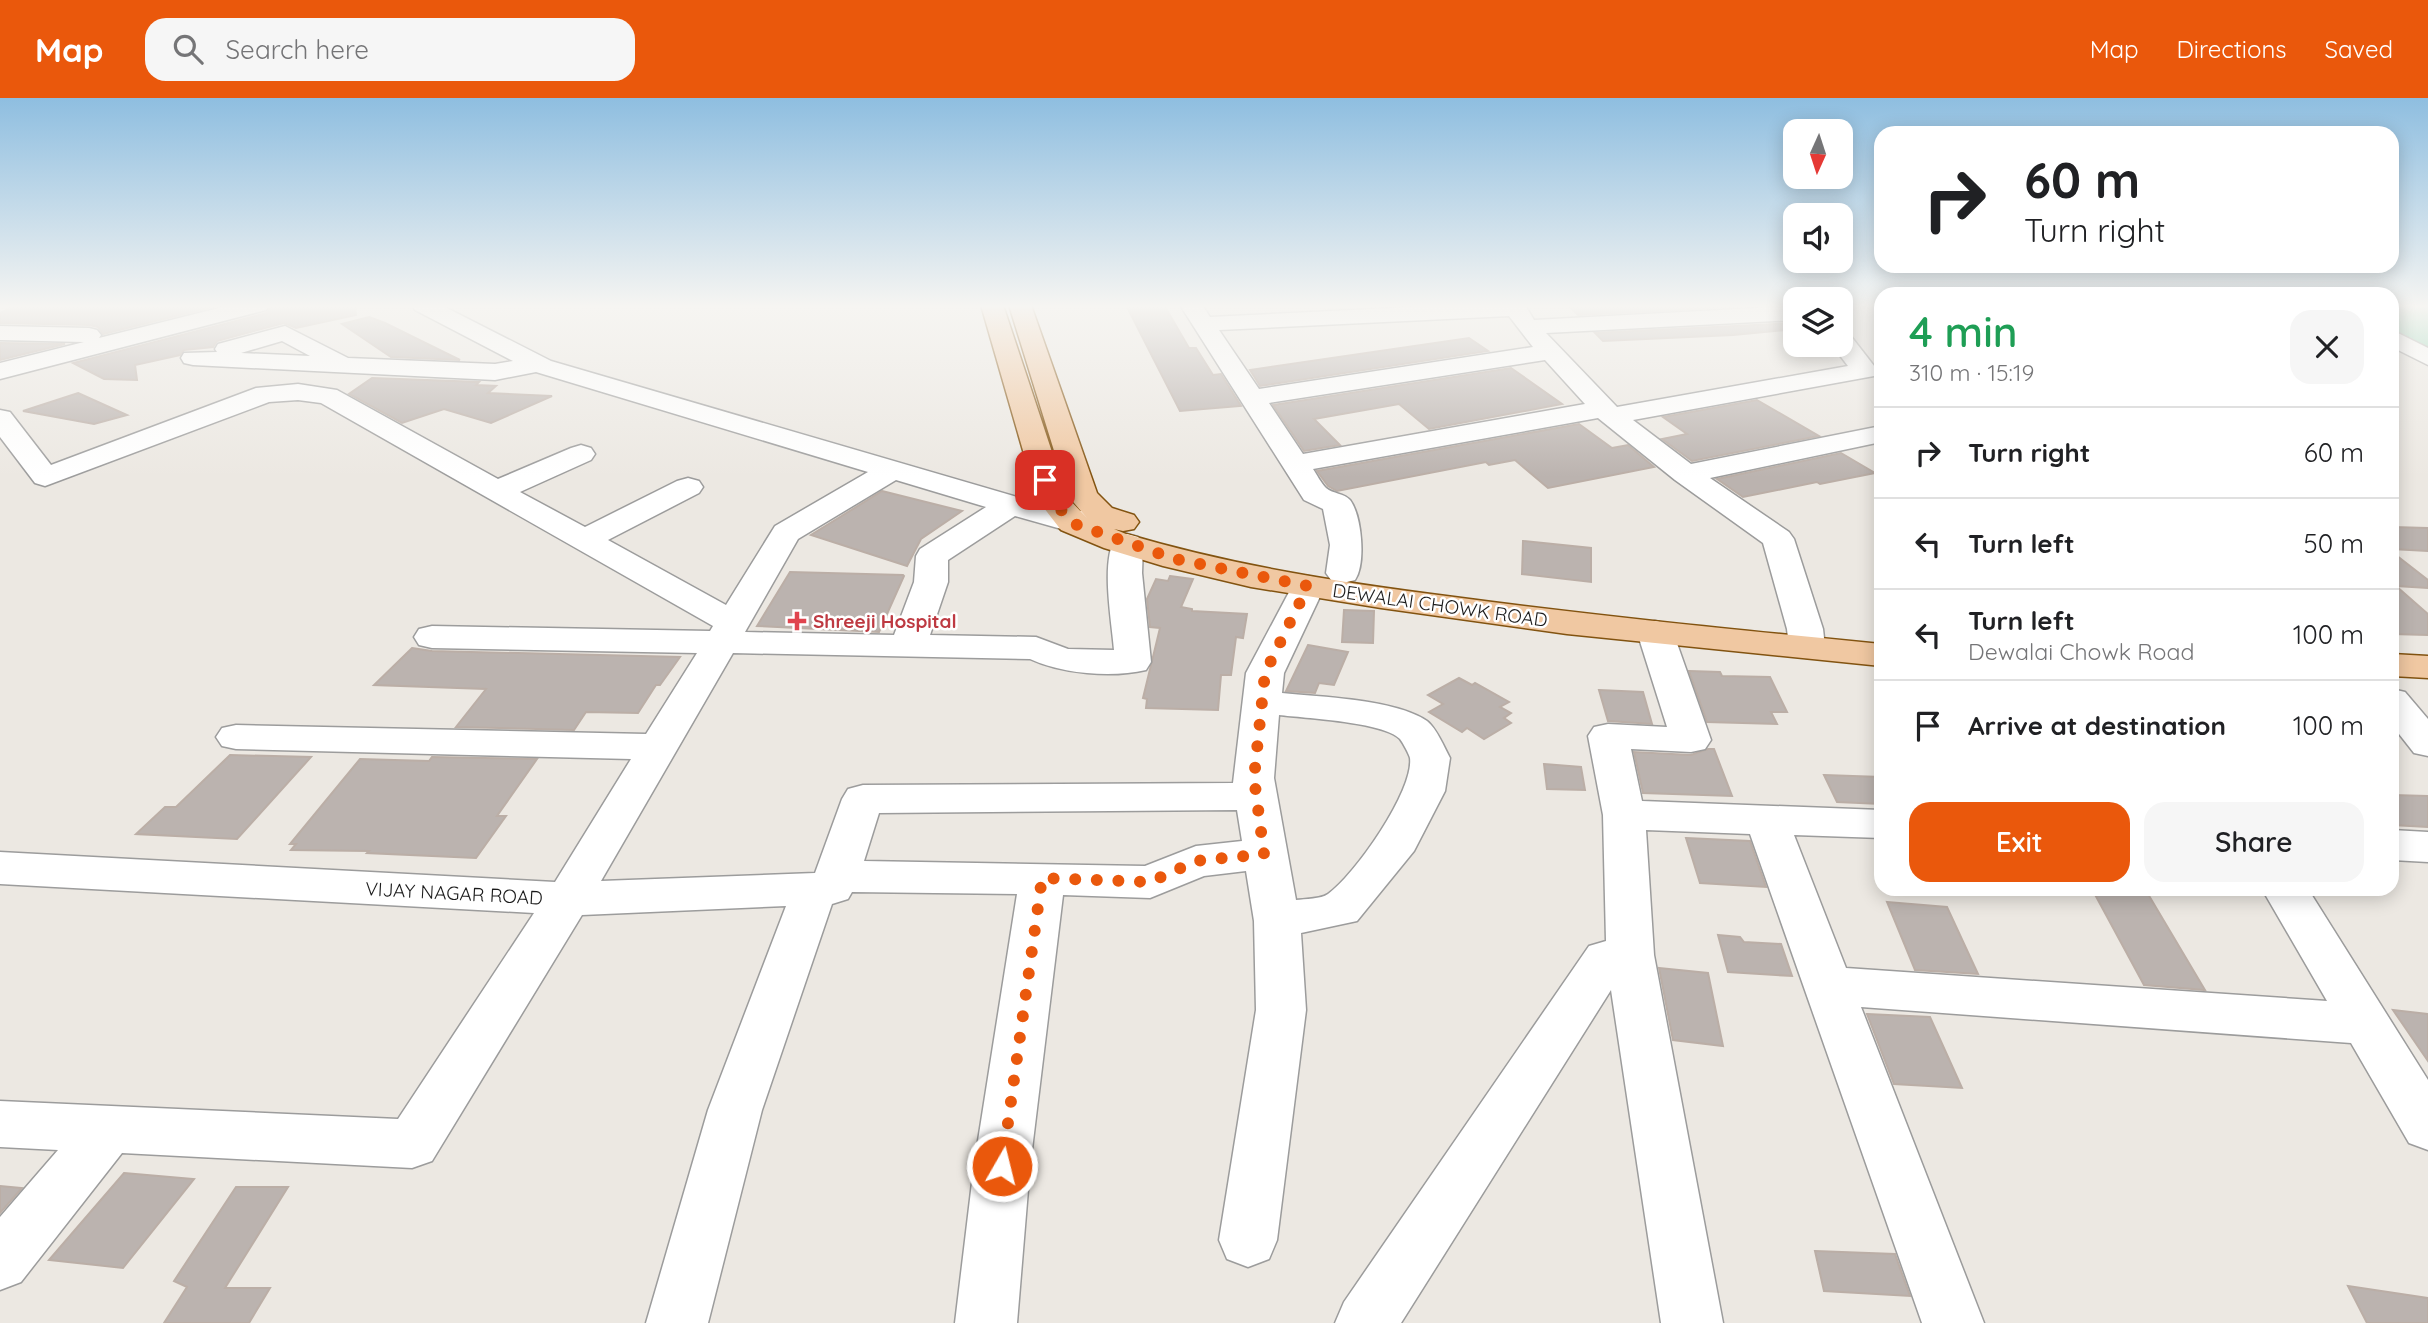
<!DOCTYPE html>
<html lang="en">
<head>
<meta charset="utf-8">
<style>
	:root { --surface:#fff; --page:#f6f6f6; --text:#202124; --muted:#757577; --line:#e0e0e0; --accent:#ea580c }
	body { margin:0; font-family:Quicksand,sans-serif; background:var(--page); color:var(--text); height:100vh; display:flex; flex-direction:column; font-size:26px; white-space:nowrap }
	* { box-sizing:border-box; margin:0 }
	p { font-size:23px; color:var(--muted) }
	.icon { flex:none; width:38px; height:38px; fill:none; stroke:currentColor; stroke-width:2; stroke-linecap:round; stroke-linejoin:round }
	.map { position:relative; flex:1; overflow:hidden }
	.sheet { position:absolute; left:1874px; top:189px; width:525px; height:609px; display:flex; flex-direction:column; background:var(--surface); border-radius:21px; box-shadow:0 4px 18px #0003 }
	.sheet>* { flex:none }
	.hud { position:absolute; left:1874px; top:28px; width:525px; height:147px; border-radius:21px; box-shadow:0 4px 18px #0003; background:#fff; color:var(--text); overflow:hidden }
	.needle { width:46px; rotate:183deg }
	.fabs { position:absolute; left:1783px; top:21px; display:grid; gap:14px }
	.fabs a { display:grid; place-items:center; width:70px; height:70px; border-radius:14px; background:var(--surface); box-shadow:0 4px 18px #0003; font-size:35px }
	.pin { position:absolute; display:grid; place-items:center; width:60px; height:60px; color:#fff; margin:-30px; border-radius:14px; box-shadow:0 4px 10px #0006 }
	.me { position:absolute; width:77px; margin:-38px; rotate:8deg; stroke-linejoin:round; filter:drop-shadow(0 0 5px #0008) }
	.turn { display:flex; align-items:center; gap:24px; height:147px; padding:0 35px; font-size:32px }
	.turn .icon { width:91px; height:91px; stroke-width:2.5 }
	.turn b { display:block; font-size:49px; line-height:60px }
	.round { display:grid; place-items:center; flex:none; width:74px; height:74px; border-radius:21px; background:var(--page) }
	.headline { display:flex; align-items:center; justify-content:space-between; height:119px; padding:0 35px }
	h1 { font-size:42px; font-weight:600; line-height:52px; color:#1e9e55 }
	.cta { display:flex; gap:14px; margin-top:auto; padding:14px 35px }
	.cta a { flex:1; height:80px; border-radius:21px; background:var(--accent); color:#fff; font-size:28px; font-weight:600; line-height:80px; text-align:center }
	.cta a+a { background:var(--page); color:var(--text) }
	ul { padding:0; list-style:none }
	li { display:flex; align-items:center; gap:21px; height:91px; padding:0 35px; border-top:2px solid var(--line) }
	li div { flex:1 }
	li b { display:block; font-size:26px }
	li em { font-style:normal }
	header { display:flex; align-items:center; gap:42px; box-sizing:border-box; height:98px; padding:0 35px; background:var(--accent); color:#fff }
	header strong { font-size:33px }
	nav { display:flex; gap:38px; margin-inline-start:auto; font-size:24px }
	.search { width:490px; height:63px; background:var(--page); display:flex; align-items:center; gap:18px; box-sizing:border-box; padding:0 24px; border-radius:21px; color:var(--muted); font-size:26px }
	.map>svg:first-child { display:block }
	.pitch { fill:#88d2af }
	.building { fill:#bbb3af; stroke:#bbaea6; stroke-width:2 }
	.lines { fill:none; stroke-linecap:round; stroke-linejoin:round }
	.minor-casing { stroke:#9c9c9c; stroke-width:3 }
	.major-casing { stroke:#825310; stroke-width:3 }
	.minor { fill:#fff; fill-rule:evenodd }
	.major { fill:#f0c8a2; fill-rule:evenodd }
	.route { stroke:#ea580c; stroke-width:12; stroke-dasharray:0 21.6 }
	.health-dot { fill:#e0444e; stroke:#fff; stroke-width:2.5 }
	.labels { text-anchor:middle; stroke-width:5; stroke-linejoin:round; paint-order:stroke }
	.street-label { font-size:19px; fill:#1b1b1b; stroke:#fff }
	.health-label { font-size:19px; font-weight:bold; fill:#be3a42; stroke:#fff; text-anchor:start }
</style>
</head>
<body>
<header>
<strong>Map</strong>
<div class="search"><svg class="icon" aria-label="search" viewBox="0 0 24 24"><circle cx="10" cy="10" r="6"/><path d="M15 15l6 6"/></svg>Search here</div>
<nav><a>Map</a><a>Directions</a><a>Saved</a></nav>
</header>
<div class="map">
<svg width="2428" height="1225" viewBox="0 0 2428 1225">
	<rect width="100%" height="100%" fill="#ece8e2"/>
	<path class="pitch" d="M2392,207H2428V251L2392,230Z"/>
	<g class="building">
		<path d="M16,207H220L103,236L98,229L89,227L0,225V215Z"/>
		<path d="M272,207H355L356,217L296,230L284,225L217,243L213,249L184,252L180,257L135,267L137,282L104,281L73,265L267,215Z"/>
		<path d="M1126,207H1164L1189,250H1196L1213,277L1221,276L1241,308L1180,313Z"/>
		<path d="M1568,207H1765L1578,217Z"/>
		<path d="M369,219L385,225L460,262L391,259L342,226Z"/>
		<path d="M1796,225V231L1733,237L1603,243L1595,235Z"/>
		<path d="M1469,240L1488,253L1260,288L1250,272Z"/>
		<path d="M0,245L65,246L0,262Z"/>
		<path d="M1511,270L1562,306L1429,331L1399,306L1314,321L1340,347L1304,353L1273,307Z"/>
		<path d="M372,280L479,284L476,287L496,288L488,295L552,298L491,325L444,311L402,325L349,296Z"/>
		<path d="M78,295L127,317L94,326L23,313Z"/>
		<path d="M1757,302L1819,338L1692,363L1662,341L1687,336L1663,319Z"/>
		<path d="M1579,326L1612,350L1628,347L1654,369L1548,390L1515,362L1489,367L1486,364L1337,393L1328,388L1317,373Z"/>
		<path d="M1841,355L1875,375L1820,386L1817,384L1743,399L1717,381Z"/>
		<path d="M882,393L962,413L921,441L907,468L811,437Z"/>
		<path d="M2392,429L2428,430V453L2392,451Z"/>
		<path d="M1523,443L1591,450V484L1522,476Z"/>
		<path d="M2392,454L2428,482V490L2396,488L2428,516V537L2392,536Z"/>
		<path d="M790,474L903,477L904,478L879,534L757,528Z"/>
		<path d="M1170,478L1193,481L1181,509L1192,511V513L1247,516L1243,540L1236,539L1231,577H1221L1218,612L1146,610L1147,601L1143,600L1160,530L1150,529L1147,501L1156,481L1168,483Z"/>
		<path d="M1344,512L1374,513L1373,545L1342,544Z"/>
		<path d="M1308,547L1348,554L1334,587L1319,585L1315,595L1286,593Z"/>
		<path d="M412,550L432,553L680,559L660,587H656L638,615L586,614L574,632L456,629L486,591L374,587Z"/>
		<path d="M1689,573L1720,574L1722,578L1770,579L1787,614H1771L1777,626L1707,624Z"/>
		<path d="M1459,580L1472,587L1475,585L1509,604L1500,609L1511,615L1504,620L1511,625L1484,641L1467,630L1462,634L1429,614L1443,606L1428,597Z"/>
		<path d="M1599,592L1643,594L1652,626L1608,623Z"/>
		<path d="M1708,651H1714L1732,698L1643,695L1634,654L1691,657Z"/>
		<path d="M230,657L311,659L237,741L136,736L165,709H176Z"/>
		<path d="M432,659L537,661L497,718H506L476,760L367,755L369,753L291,752L296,746H290L360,661L429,663Z"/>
		<path d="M1544,666L1581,669L1585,692L1547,691Z"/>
		<path d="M1824,677L1881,679V706L1837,704Z"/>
		<path d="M2392,697L2428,698V729L2392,727Z"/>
		<path d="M1686,740L1750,743L1766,789L1700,785Z"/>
		<path d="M2092,791H2145L2205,892L2144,887Z"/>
		<path d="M1887,804L1947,809L1978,876L1915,872Z"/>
		<path d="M1718,837L1740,839L1744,844L1781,846L1792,878L1728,874Z"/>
		<path d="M1659,870L1708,875L1723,948L1673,942Z"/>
		<path d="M2393,912L2428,916V963Z"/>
		<path d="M1867,916L1930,919L1962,990L1894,986Z"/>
		<path d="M124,1075L194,1081L123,1170L49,1162Z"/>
		<path d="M0,1088L22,1090L0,1115Z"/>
		<path d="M236,1089H288L225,1190H270L249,1225H164L187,1189L174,1183Z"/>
		<path d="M1815,1153L1895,1156L1910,1198L1824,1193Z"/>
		<path d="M2348,1188L2428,1200V1225H2367Z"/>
	</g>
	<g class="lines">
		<defs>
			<g id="minor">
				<path d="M231,207H269L266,212L0,281V265L84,244L0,242V228L89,230L97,232L101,237L99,240Z"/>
				<path d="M412,207H441L551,263L1072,415L1100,408L1111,410L1115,417L1111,424L1072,434L1015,418L948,462V484L930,537L1036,539L1068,551L1114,552C1112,525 1100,462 1116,439L1127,436L1138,439L1143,446L1142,475L1151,564L1146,572C1112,580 1062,576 1030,561L733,555L601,783L815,775L842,701L848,691L863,687L1233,685L1246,575L1296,481L1308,478L1320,481L1325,488L1284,575L1282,595C1320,599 1395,601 1427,623C1437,631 1444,649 1450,660L1445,693L1414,753L1357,823L1301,835L1306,912L1277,1142L1269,1161L1248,1169L1227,1161L1219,1142L1256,912L1254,823L1246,773L1204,778L1150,800L1063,797L1030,1068L1017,1225H955L974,1068L1017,796L852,794L848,801L832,806L762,1012L708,1225H646L708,1012L786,808L582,817L432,1063L412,1070L122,1055L21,1184L0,1192V1119L58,1052L0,1049V1003L398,1021L534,815L0,786V754L555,784L631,661L236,651L222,648L216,639L222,630L236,627L646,636L697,555L432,550L419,547L414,539L419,531L432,528L710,533L713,528L321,305L298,302L269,304L45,388L35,385L0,339V312L10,314L51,367L256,290L298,286L337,292L498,381L571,350L581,347L591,350L595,356L591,362L520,394L585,429L677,383L688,380L699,383L703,389L699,395L608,442L726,507L775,428L868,374L536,274L495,282L193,267L184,265L181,260L184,255L217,254L215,251L218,246L285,228L348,260L495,266L513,263L415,212ZM282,243L310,258L241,255ZM896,382L986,409L920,451L916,458L914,484L894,537L745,534L798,441ZM1279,617C1304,620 1384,624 1400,641C1403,645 1409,656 1410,660C1414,693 1354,778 1328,796C1321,801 1305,801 1296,802L1274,680ZM1237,712L1242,743L1196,748L1145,768L864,763L879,715Z"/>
				<path d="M1180,207H1202L1210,219L1454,207H1525L1534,222L1796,208V222L1546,235L1617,309L1848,268L1832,247H1841V235L1850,237L1878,273L1874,278L1633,322L1691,366L1881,328V344L1710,380L1789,434L1794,441L1823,531L1825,549L1820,557L1807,560L1794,557L1789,549L1787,531L1763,445L1675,382L1598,320L1313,371C1317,377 1321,385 1326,390C1333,396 1344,395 1350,402C1362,418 1366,466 1355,482L1343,485L1331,482L1326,475L1330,447L1323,411L1304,402ZM1509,218L1533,249L1259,291L1219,232ZM1545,262L1585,306L1303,356L1269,305Z"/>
				<path d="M2392,232L2428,250V267L2392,249Z"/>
				<path d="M1655,523L1668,526L1673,534L1711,642L1705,651L1691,654L1631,651L1642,703L1881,712V740L1794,737L1846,870L2327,903L2262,791H2308L2428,982V1052L2409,1045L2351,945L1861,909L1984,1225H1922L1750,736L1646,732L1654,857L1723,1225H1661L1611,892L1401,1225H1335L1344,1204L1589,848L1606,843L1603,717L1588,638L1594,629L1608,626L1667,629L1637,534L1642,526Z"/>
				<path d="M2392,591L2405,594L2428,621V658L2414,655L2392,627Z"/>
				<path d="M2392,732L2428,734V764L2392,762Z"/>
			</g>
			<g id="major">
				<path d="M981,207H1003L1067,399L1087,420L1068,398L1009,207H1031L1097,395L1112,410L1134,417L1139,424L1134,431L1123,433L1114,431L1126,436C1234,468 1343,485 1454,499C1596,518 1738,532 1881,546V568L1567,536L1381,510L1251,489L1163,468L1104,450L1061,432L1037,401Z"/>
				<path d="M2392,556L2428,558V580L2392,578Z"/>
			</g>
		</defs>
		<use href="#minor" class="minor-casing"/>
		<use href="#major" class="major-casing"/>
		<use href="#minor" class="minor"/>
		<use href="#major" class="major"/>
	</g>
	<linearGradient id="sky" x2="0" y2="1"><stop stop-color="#8ebee0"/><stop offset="0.55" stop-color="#f6f5f2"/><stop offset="1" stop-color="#f6f5f2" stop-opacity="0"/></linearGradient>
	<rect width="2428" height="379" fill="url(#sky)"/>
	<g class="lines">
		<path class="route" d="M1002,1068L1042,780L1150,784L1196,763L1264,756L1254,680L1265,575L1308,488L1175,461L1072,425L1052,401L1045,382"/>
	</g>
	<path class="health-dot" d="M793.5 512.5h7v7h7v7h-7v7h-7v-7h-7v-7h7z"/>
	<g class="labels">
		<g class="street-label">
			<text transform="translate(1440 507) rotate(8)" y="7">DEWALAI CHOWK ROAD</text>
			<text transform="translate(454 795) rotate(3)" y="7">VIJAY NAGAR ROAD</text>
		</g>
		<g class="health-label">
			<text x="813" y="530">Shreeji Hospital</text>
		</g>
	</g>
</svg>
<div class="fabs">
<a><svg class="needle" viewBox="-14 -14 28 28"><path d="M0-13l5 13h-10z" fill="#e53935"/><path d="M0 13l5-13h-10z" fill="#757577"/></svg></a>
<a><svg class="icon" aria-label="sound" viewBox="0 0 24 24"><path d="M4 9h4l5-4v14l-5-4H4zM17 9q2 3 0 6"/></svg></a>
<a><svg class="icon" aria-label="layers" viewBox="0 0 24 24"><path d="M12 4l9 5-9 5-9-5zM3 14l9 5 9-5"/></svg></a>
</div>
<div class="pin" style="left:1045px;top:382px;background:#d93025"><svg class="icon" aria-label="arrive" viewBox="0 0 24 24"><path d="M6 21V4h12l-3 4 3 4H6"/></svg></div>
<svg class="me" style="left:1002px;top:1068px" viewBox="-20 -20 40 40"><circle r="17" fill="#ea580c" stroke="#fff" stroke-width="3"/><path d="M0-11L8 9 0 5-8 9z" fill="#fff"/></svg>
<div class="hud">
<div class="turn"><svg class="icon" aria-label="right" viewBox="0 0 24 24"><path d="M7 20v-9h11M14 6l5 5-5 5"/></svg><div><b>60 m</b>Turn right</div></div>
</div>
<section class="sheet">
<div class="headline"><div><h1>4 min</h1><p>310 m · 15:19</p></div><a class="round"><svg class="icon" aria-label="close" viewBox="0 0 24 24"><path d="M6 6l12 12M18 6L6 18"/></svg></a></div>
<ul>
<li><svg class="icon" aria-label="right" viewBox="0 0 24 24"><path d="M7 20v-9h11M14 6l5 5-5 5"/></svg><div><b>Turn right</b></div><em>60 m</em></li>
<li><svg class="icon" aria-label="left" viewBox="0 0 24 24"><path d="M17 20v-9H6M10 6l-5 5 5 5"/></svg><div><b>Turn left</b></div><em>50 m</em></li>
<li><svg class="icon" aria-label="left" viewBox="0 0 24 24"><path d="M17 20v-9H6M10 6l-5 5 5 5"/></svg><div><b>Turn left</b><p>Dewalai Chowk Road</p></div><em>100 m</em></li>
<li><svg class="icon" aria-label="arrive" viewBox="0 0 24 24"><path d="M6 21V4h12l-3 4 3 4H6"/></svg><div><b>Arrive at destination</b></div><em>100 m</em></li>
</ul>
<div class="cta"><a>Exit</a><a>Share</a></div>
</section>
</div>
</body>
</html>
